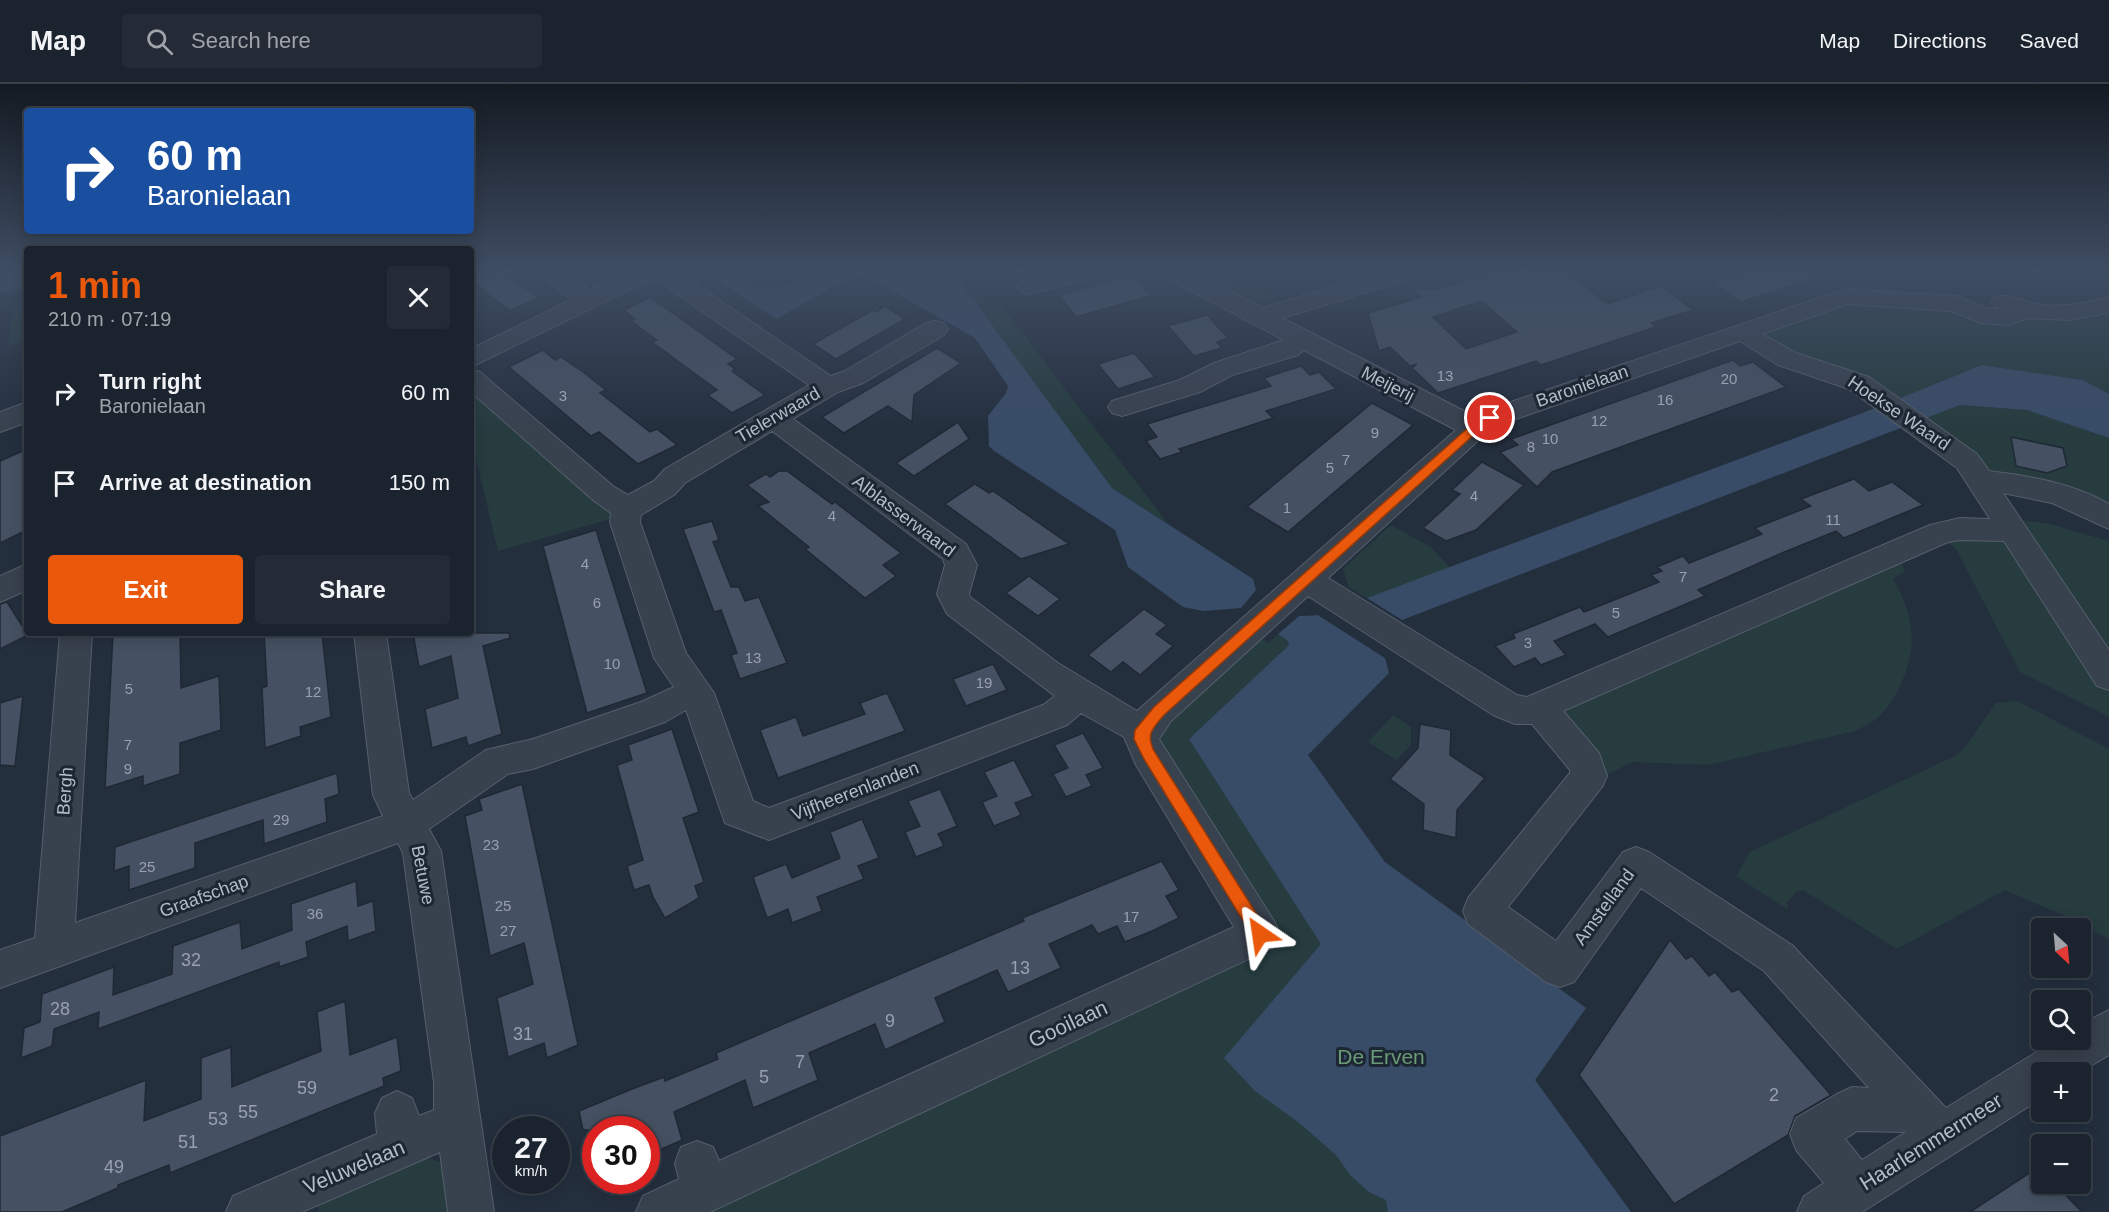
<!DOCTYPE html>
<html lang="en">
<head>
<meta charset="utf-8">
<style>
	:root { --surface:#1b232e; --page:#242b36; --text:#f1f3f6; --muted:#a0a4aa; --line:#39404a; --accent:#ea580c }
	body { margin:0; font-family:Helvetica,sans-serif; background:var(--page); color:var(--text); height:100vh; display:flex; flex-direction:column; font-size:22px; white-space:nowrap }
	* { box-sizing:border-box; margin:0 }
	p { font-size:20px; color:var(--muted) }
	.icon { flex:none; width:33px; height:33px; fill:none; stroke:currentColor; stroke-width:2; stroke-linecap:round; stroke-linejoin:round }
	.map { position:relative; flex:1; overflow:hidden }
	.drawer { position:absolute; left:24px; top:162px; width:450px; height:390px; display:flex; flex-direction:column; background:var(--surface); border-radius:6px; box-shadow:0 3px 15px #0003,0 0 0 2px var(--line) }
	.drawer>* { flex:none }
	.top-card { position:absolute; left:24px; top:24px; width:450px; height:126px; border-radius:6px; box-shadow:0 3px 15px #0003,0 0 0 2px var(--line); background:#1a4fa0; color:#fff; overflow:hidden }
	.needle { width:39px; rotate:154deg }
	.tools { position:absolute; left:2031px; top:834px; display:grid; gap:12px }
	.tools a { display:grid; place-items:center; width:60px; height:60px; border-radius:6px; background:var(--surface); box-shadow:0 3px 15px #0003,0 0 0 2px var(--line); font-size:30px }
	.speed { position:absolute; left:492px; top:1032px; display:flex; gap:12px; font-size:30px; font-weight:700; text-align:center }
	.speed>* { display:grid; place-content:center; width:78px; height:78px; border-radius:50%; background:var(--surface); box-shadow:0 3px 15px #0003,0 0 0 2px var(--line); line-height:1 }
	.speed small { font-size:15px; font-weight:400 }
	.speed .limit { border:9px solid #d22; background:#fff; color:#111 }
	.pin { position:absolute; display:grid; place-items:center; width:51px; height:51px; color:#fff; margin:-26px; border:3px solid #fff; border-radius:50%; box-shadow:0 2px 6px #0007 }
	.me { position:absolute; width:66px; margin:-33px; rotate:328deg; stroke-linejoin:round; filter:drop-shadow(0 0 4px #0008) }
	.turn { display:flex; align-items:center; gap:21px; height:126px; padding:0 24px; font-size:27px }
	.turn .icon { width:78px; height:78px; stroke-width:2.5 }
	.turn b { display:block; font-size:42px; line-height:51px }
	.round { display:grid; place-items:center; flex:none; width:63px; height:63px; border-radius:6px; background:var(--page) }
	.summary { display:flex; align-items:center; justify-content:space-between; height:102px; padding:0 24px }
	h1 { font-size:36px; font-weight:600; line-height:45px; color:var(--accent) }
	.primary-button { display:flex; gap:12px; margin-top:auto; padding:12px 24px }
	.primary-button a { flex:1; height:69px; border-radius:6px; background:var(--accent); color:#fff; font-size:24px; font-weight:600; line-height:69px; text-align:center }
	.primary-button a+a { background:var(--page); color:var(--text) }
	ul { padding:0; list-style:none }
	li { display:flex; align-items:center; gap:18px; height:90px; padding:0 24px }
	li div { flex:1 }
	li b { display:block; font-size:22px }
	li em { font-style:normal }
	header { display:flex; align-items:center; gap:36px; box-sizing:border-box; height:84px; padding:0 30px; background:var(--surface); border-bottom:2px solid var(--line) }
	header strong { font-size:28px }
	nav { display:flex; gap:33px; margin-inline-start:auto; font-size:21px }
	.search { width:420px; height:54px; background:var(--page); display:flex; align-items:center; gap:15px; box-sizing:border-box; padding:0 21px; border-radius:6px; color:var(--muted); font-size:22px }
	.map>svg:first-child { display:block }
	.green { fill:#263c3f }
	.water { fill:#394c67 }
	.pier { fill:#242f3e }
	.building { fill:#455162; stroke:#1f2835; stroke-width:1.5; fill-rule:evenodd }
	.lines { fill:none; stroke-linecap:round; stroke-linejoin:round }
	.minor-casing { stroke:#565f6c; stroke-width:2 }
	.minor { fill:#38414e; fill-rule:evenodd }
	.route { fill:#ea580c; stroke:#983908; stroke-width:1.5 }
	.labels { text-anchor:middle; stroke-width:6; stroke-linejoin:round; paint-order:stroke }
	.number-label { font-size:15px; fill:#98a1af }
	.street-label { font-size:18px; fill:#b4bcc9; stroke:#1d2633 }
	.near-number-label { font-size:18px; fill:#98a1af }
	.near-street-label { font-size:21px; fill:#b4bcc9; stroke:#1d2633 }
	.near-park-label { font-size:21px; fill:#6b9a76; stroke:#1d2633 }
</style>
</head>
<body>
<header>
<strong>Map</strong>
<div class="search"><svg class="icon" aria-label="search" viewBox="0 0 24 24"><circle cx="10" cy="10" r="6"/><path d="M15 15l6 6"/></svg>Search here</div>
<nav><a>Map</a><a>Directions</a><a>Saved</a></nav>
</header>
<div class="map">
<svg width="2109" height="1128" viewBox="0 0 2109 1128">
	<rect width="100%" height="100%" fill="#242f3e"/>
	<g class="green">
		<path d="M1195,188H1250L1278,217L1266,220L1257,218Z"/>
		<path d="M969,210L1002,222L1168,440L1112,404Z"/>
		<path d="M27,216V256L8,263L14,219Z"/>
		<path d="M1849,217L1950,225L1977,233L2022,237L2029,234L2078,235L2097,230L2101,233L2109,231V310L2083,296L1982,281L1898,316L1793,272L1763,253L1762,250Z"/>
		<path d="M471,305L617,433L498,467L471,354Z"/>
		<path d="M1960,321L2027,326L2109,354V427L1982,384L1923,334Z"/>
		<path d="M2023,436L2050,440L2109,457V572Z"/>
		<path d="M1391,441L1432,464L1450,484L1367,514L1349,503L1343,485Z"/>
		<path d="M1988,453L2003,457L2016,466L2109,607V633L2020,588L1956,465L1945,457Z"/>
		<path d="M1901,477L1905,488L1893,494C1903,512 1912,534 1912,556C1911,583 1896,619 1876,635C1870,640 1862,643 1855,647L1708,681L1633,678L1604,692L1559,627Z"/>
		<path d="M1278,550L1289,557V561L1189,655L1586,924L1535,996L1631,1128H697L1280,855L1162,669L1158,650L1258,552L1268,559Z"/>
		<path d="M2017,617L2109,665V855L2072,835L2005,806L1897,865L1803,806L1796,808L1787,819L1788,826L1736,792L1750,768L1953,673L1963,666L1996,619Z"/>
		<path d="M1393,631L1411,643V661L1396,676L1368,658Z"/>
		<path d="M426,1073L442,1079L453,1128H319L318,1117Z"/>
	</g>
	<g class="water">
		<path d="M0,188H27V203L0,209Z"/>
		<path d="M706,188H737L757,203L776,205L790,201L813,188H953L1112,404L1253,495L1256,506L1241,524L1203,527L1183,523L1128,483L1115,446L994,367L989,362L988,332L1006,309L1008,302L975,254L864,191L843,197L776,235Z"/>
		<path d="M1982,281L2083,296L2109,310V354L2027,326L1960,321L1402,536L1367,514L1881,322Z"/>
		<path d="M1318,531L1385,574L1389,589L1308,671L1385,778L1586,924L1535,996L1631,1128H1388L1386,1116L1369,1108L1350,1091L1336,1071L1298,1038L1255,1007L1224,974L1321,860L1189,655L1289,561L1288,557L1278,550L1299,532Z"/>
	</g>
	<path class="pier" d="M1320,529L1387,572L1389,582L1385,574L1318,531L1299,532L1275,552L1276,548L1297,530Z"/>
	<g class="building">
		<path d="M471,188H505L538,214L510,227L471,197Z"/>
		<path d="M1493,188H1566L1607,220L1661,202L1693,226L1651,239L1656,243L1541,281L1536,277L1438,309L1412,284L1417,280L1410,282L1390,263L1379,267L1368,229L1421,213L1412,205H1439ZM1481,217L1517,248L1466,265L1433,233Z"/>
		<path d="M1748,188H1817V193L1741,218L1714,199Z"/>
		<path d="M1133,191L1151,212L1076,233L1059,211Z"/>
		<path d="M650,213L737,275L728,280L735,285L732,287L765,311L732,329L708,311L717,306L652,258L657,256L631,237L635,235L624,226Z"/>
		<path d="M885,222L905,235L836,275L813,260L873,226L876,228Z"/>
		<path d="M1207,231L1228,254L1217,258L1222,264L1194,272L1168,242Z"/>
		<path d="M937,264L961,279L914,311L912,338L888,322L844,349L822,333Z"/>
		<path d="M543,266L555,276L561,273L583,288L606,306L600,309L650,348L657,345L677,361L638,380L599,348L591,352L509,283Z"/>
		<path d="M1134,269L1155,293L1118,305L1098,280Z"/>
		<path d="M1733,276L1740,282L1753,278L1786,303L1552,388L1537,403L1500,368L1518,361L1511,355Z"/>
		<path d="M1301,282L1310,291L1319,288L1336,305L1266,327L1273,334L1179,365L1182,368L1160,375L1146,357L1157,353L1147,340L1271,302L1264,294Z"/>
		<path d="M1372,319L1413,341L1288,448L1247,423Z"/>
		<path d="M958,338L969,355L914,392L896,379Z"/>
		<path d="M2011,353L2063,364L2067,382L2047,389L2016,382Z"/>
		<path d="M27,365V446L0,459V377Z"/>
		<path d="M1482,378L1524,401L1476,446L1446,457L1423,444L1460,410L1452,406Z"/>
		<path d="M779,387H787L832,420L835,418L901,469L883,481L896,492L865,514L805,465L809,463L758,422L769,418L747,401L766,390L770,393Z"/>
		<path d="M1854,395L1869,407L1892,398L1923,421L1844,454L1836,447L1782,469L1698,506L1705,512L1608,553L1595,540L1554,557L1566,571L1541,581L1535,574L1514,583L1495,562L1515,554L1513,550L1580,523L1584,528L1659,498L1651,491L1662,487L1657,483L1683,472L1689,479L1762,450L1755,444L1811,422L1801,415Z"/>
		<path d="M975,400L989,409L993,407L1069,460L1021,475L945,420Z"/>
		<path d="M712,437L719,456L713,458L731,503H739L745,517L759,513L787,579L740,595L731,571L737,569L721,526L714,528L683,445Z"/>
		<path d="M596,446L647,609L587,629L543,462Z"/>
		<path d="M1029,492L1060,515L1038,532L1006,509Z"/>
		<path d="M7,518L28,551L0,565V520Z"/>
		<path d="M1144,525L1167,541L1156,550L1173,562L1140,591L1123,578L1111,588L1088,571Z"/>
		<path d="M113,549H180L181,604L219,592L221,646L180,659V690L143,702V692L105,704Z"/>
		<path d="M264,549H322L331,633L300,643L301,652L265,664L262,604L267,602Z"/>
		<path d="M413,549H509L510,554L483,562L502,650L468,662L466,653L432,664L425,625L458,614L451,572L419,583Z"/>
		<path d="M993,580L1007,606L966,622L953,595Z"/>
		<path d="M887,609L905,647L778,694L760,646L796,633L803,652L865,630L860,619Z"/>
		<path d="M23,612L15,682L0,681V619Z"/>
		<path d="M1420,640L1451,646L1450,671L1485,694L1457,726L1456,754L1423,746L1424,720L1390,695L1418,664Z"/>
		<path d="M672,645L699,728L683,734L704,798L695,802L699,814L665,834L653,813L649,801L634,806L627,782L643,776L617,681L632,676L628,661Z"/>
		<path d="M1083,649L1103,684L1086,691L1092,702L1066,713L1053,690L1068,684L1054,661Z"/>
		<path d="M1014,676L1033,712L1015,719L1021,731L994,742L982,718L997,712L984,688Z"/>
		<path d="M337,689L339,710L325,715L327,738L264,760L263,736L210,754L195,759V784L129,806V782L114,787L115,763Z"/>
		<path d="M522,700L578,961L547,974L544,959L508,973L497,914L533,900L524,859L490,872L465,732L482,726L479,715Z"/>
		<path d="M940,705L957,742L938,750L944,762L916,773L905,748L920,742L908,717Z"/>
		<path d="M862,735L879,774L858,782L864,795L817,813L822,827L792,839L788,825L767,834L753,793L786,780L792,794L840,774L830,748Z"/>
		<path d="M1162,777L1179,806L1166,812L1179,834L1152,847L1125,858L1117,842L1098,850L1092,841L1049,860L1061,884L1008,908L997,886L935,914L945,938L885,966L875,940L809,969L818,996L753,1024L745,996L674,1028L682,1056L646,1072V1046H583L579,1027L632,1005L664,993L665,997L718,975L716,969L1024,837L1022,834Z"/>
		<path d="M356,797L358,822L373,817L376,847L348,857L347,842L306,858L308,873L279,883V878L98,945L99,928L54,945L52,962L21,974L24,944L40,938L42,910L114,883L113,911L172,890L173,862L240,838L242,865L292,846L291,820Z"/>
		<path d="M1670,856L1686,875L1692,872L1709,892L1715,888L1732,908L1739,905L1831,1011L1795,1032L1788,1051L1674,1120L1579,991Z"/>
		<path d="M345,917L350,971L397,953L401,987L383,994L384,1002L170,1089L169,1081L118,1101V1104L62,1128H0V1052L146,996L144,1037L201,1015V974L231,963L232,1003L261,991L321,967L317,928Z"/>
		<path d="M2042,1081V1100H2055L2082,1128H1970Z"/>
	</g>
	<g class="lines">
		<defs>
			<g id="minor">
				<path d="M538,188H566L590,206L627,188H678L831,292L845,287L926,239L935,237L944,239L948,245L944,251L863,299L838,308L793,335L966,460L977,481L969,510L970,513L1058,579L1137,627L1456,346L1304,266L1298,271L1232,291L1200,308L1122,332L1112,329L1108,323L1112,317L1180,296L1214,279L1284,256L1165,193L1162,188H1193L1263,224L1381,188H1420L1417,193L1282,234L1472,331L1846,205L1956,212L1986,224L1999,225L1991,218L1995,213C2011,209 2026,219 2042,221C2065,223 2087,219 2109,213V229L2069,236L2028,234L2008,241L1981,239L1951,227L1848,220L1762,250L1796,269L1869,293L1977,370L1989,387C2029,392 2073,399 2109,420V445L2052,419L2003,409L2109,566V606L2097,602L2004,457L1960,456L1948,458L1563,627L1599,669L1607,692L1602,703L1508,823L1556,857L1623,768L1636,763L1649,768L1792,861L1946,1024L2056,956H2080V941L2109,926V971L2080,988H2042V1014L1862,1128H1797L1804,1112L1824,1099L1796,1066L1790,1050L1796,1034L1837,1010L1852,1003L1869,1004L1764,887L1641,804L1574,898L1560,903L1546,898L1468,840L1463,827L1468,814L1570,689V686L1532,640H1515L1493,631L1308,512L1171,637L1159,655L1274,837L1280,850L1274,863L710,1128H636L643,1112L679,1095L675,1079L681,1063L697,1057L713,1063L719,1077L1234,843L1136,681L1124,653L1081,629L1067,641L769,756L725,739L686,626L665,638L533,685L508,690L429,745L441,767L494,1128H448L440,1068L302,1128H226L233,1112L377,1050L375,1029L382,1014L397,1007L412,1014L419,1032L434,1026V998L403,769L398,759L0,904V866L35,854L60,549H92L75,839L383,732L373,711L354,549H386L409,709L413,716L486,666L533,655L641,618L674,603L654,574L610,438L611,429L593,416L471,308V286L480,288L613,402L628,411L654,397L665,385L809,301L654,194L471,283V265L571,216ZM1740,257L1778,281L1849,305L1957,384L1990,435L1960,434L1930,441L1527,613L1517,611L1328,494L1493,343ZM772,347L943,475L945,481L937,510L947,530L1055,612L1043,621L769,724L753,717L714,609L686,569L640,438L641,431L674,411L685,399ZM1857,1047L1906,1048L1862,1076L1845,1055Z"/>
				<path d="M1055,188H1096L1093,193L1029,210L1020,208L1017,203L1020,198Z"/>
				<path d="M27,318V338L0,348V328Z"/>
				<path d="M27,480V506L0,518V492Z"/>
			</g>
		</defs>
		<use href="#minor" class="minor-casing"/>
		<use href="#minor" class="minor"/>
	</g>
	<linearGradient id="sky" x2="0" y2="1"><stop stop-color="#141a22"/><stop offset="0.54" stop-color="#3f4d63"/><stop offset="1" stop-color="#3f4d63" stop-opacity="0"/></linearGradient>
	<rect width="2109" height="346" fill="url(#sky)"/>
	<path class="route" d="M1490,330L1494,331V337L1478,347L1164,631C1152,645 1146,650 1154,667L1266,845L1269,850L1266,856L1260,858L1255,856L1144,675L1134,655L1135,646L1154,623L1470,342Z"/>
	<g class="labels">
		<g class="number-label">
			<text x="1445" y="297">13</text>
			<text x="1729" y="300">20</text>
			<text x="563" y="317">3</text>
			<text x="1665" y="321">16</text>
			<text x="1599" y="342">12</text>
			<text x="1375" y="354">9</text>
			<text x="1550" y="360">10</text>
			<text x="1531" y="368">8</text>
			<text x="1346" y="381">7</text>
			<text x="1330" y="389">5</text>
			<text x="1474" y="417">4</text>
			<text x="1287" y="429">1</text>
			<text x="832" y="437">4</text>
			<text x="1833" y="441">11</text>
			<text x="585" y="485">4</text>
			<text x="1683" y="498">7</text>
			<text x="597" y="524">6</text>
			<text x="1616" y="534">5</text>
			<text x="1528" y="564">3</text>
			<text x="753" y="579">13</text>
			<text x="612" y="585">10</text>
			<text x="984" y="604">19</text>
			<text x="129" y="610">5</text>
			<text x="313" y="613">12</text>
			<text x="128" y="666">7</text>
			<text x="128" y="690">9</text>
			<text x="281" y="741">29</text>
			<text x="491" y="766">23</text>
			<text x="147" y="788">25</text>
			<text x="503" y="827">25</text>
			<text x="315" y="835">36</text>
			<text x="1131" y="838">17</text>
			<text x="508" y="852">27</text>
		</g>
		<g class="street-label">
			<text transform="translate(1388 300) rotate(27)" y="6">Meijerij</text>
			<text transform="translate(1582 302) rotate(-19)" y="6">Baronielaan</text>
			<text transform="translate(1899 329) rotate(34)" y="6">Hoekse Waard</text>
			<text transform="translate(778 331) rotate(-30)" y="6">Tielerwaard</text>
			<text transform="translate(904 432) rotate(37)" y="6">Alblasserwaard</text>
			<text transform="translate(65 707) rotate(-86)" y="6">Bergh</text>
			<text transform="translate(855 707) rotate(-21)" y="6">Vijfheerenlanden</text>
			<text transform="translate(423 791) rotate(79)" y="6">Betuwe</text>
			<text transform="translate(204 812) rotate(-20)" y="6">Graafschap</text>
			<text transform="translate(1604 823) rotate(-54)" y="6">Amstelland</text>
		</g>
		<g class="near-number-label">
			<text x="191" y="882">32</text>
			<text x="1020" y="890">13</text>
			<text x="60" y="931">28</text>
			<text x="890" y="943">9</text>
			<text x="523" y="956">31</text>
			<text x="800" y="984">7</text>
			<text x="764" y="999">5</text>
			<text x="307" y="1010">59</text>
			<text x="1774" y="1017">2</text>
			<text x="248" y="1034">55</text>
			<text x="218" y="1041">53</text>
			<text x="188" y="1064">51</text>
			<text x="114" y="1089">49</text>
		</g>
		<g class="near-street-label">
			<text transform="translate(1068 940) rotate(-25)" y="7">Gooilaan</text>
			<text transform="translate(1931 1058) rotate(-32)" y="7">Haarlemmermeer</text>
			<text transform="translate(354 1083) rotate(-23)" y="7">Veluwelaan</text>
		</g>
		<g class="near-park-label">
			<text x="1381" y="980">De Erven</text>
		</g>
	</g>
</svg>
<div class="tools">
<a><svg class="needle" viewBox="-14 -14 28 28"><path d="M0-13l5 13h-10z" fill="#e53935"/><path d="M0 13l5-13h-10z" fill="#a0a4aa"/></svg></a>
<a><svg class="icon" aria-label="search" viewBox="0 0 24 24"><circle cx="10" cy="10" r="6"/><path d="M15 15l6 6"/></svg></a>
<a>+</a>
<a>−</a>
</div>
<div class="speed"><div>27<small>km/h</small></div><div class="limit">30</div></div>
<div class="pin" style="left:1490px;top:334px;background:#d93025"><svg class="icon" aria-label="arrive" viewBox="0 0 24 24"><path d="M6 21V4h12l-3 4 3 4H6"/></svg></div>
<svg class="me" style="left:1260px;top:850px" viewBox="-20 -20 40 40"><path d="M0-17L14 15 0 8-14 15z" fill="#ea580c" stroke="#fff" stroke-width="4"/></svg>
<div class="top-card">
<div class="turn"><svg class="icon" aria-label="right" viewBox="0 0 24 24"><path d="M7 20v-9h11M14 6l5 5-5 5"/></svg><div><b>60 m</b>Baronielaan</div></div>
</div>
<section class="drawer">
<div class="summary"><div><h1>1 min</h1><p>210 m · 07:19</p></div><a class="round"><svg class="icon" aria-label="close" viewBox="0 0 24 24"><path d="M6 6l12 12M18 6L6 18"/></svg></a></div>
<ul>
<li><svg class="icon" aria-label="right" viewBox="0 0 24 24"><path d="M7 20v-9h11M14 6l5 5-5 5"/></svg><div><b>Turn right</b><p>Baronielaan</p></div><em>60 m</em></li>
<li><svg class="icon" aria-label="arrive" viewBox="0 0 24 24"><path d="M6 21V4h12l-3 4 3 4H6"/></svg><div><b>Arrive at destination</b></div><em>150 m</em></li>
</ul>
<div class="primary-button"><a>Exit</a><a>Share</a></div>
</section>
</div>
</body>
</html>
